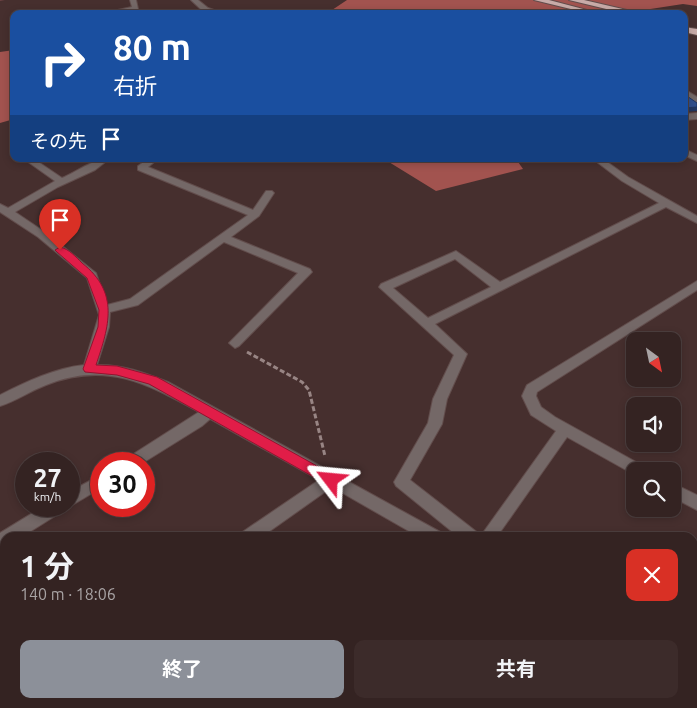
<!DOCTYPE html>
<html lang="ja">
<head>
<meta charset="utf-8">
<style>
	:root { --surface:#342322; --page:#3c2b2a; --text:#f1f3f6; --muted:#a9a4a5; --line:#4e4040; --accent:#8c9099 }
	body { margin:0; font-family:Ubuntu,"Noto Sans JP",sans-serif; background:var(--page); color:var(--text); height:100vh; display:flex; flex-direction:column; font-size:19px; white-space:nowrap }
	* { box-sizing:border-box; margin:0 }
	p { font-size:16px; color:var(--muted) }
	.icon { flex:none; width:28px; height:28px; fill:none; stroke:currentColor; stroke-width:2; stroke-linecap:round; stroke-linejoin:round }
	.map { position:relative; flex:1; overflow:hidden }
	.sheet { position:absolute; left:0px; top:532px; width:698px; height:176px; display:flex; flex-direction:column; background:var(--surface); border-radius:15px 15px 0 0; box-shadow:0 2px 8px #0003,0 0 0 1px var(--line) }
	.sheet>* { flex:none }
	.top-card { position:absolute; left:10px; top:10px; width:678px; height:152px; border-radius:10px; box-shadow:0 2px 8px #0003,0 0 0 1px var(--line); background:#1a4fa0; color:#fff; overflow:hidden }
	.needle { width:32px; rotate:147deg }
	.fabs { position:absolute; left:626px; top:332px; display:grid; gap:10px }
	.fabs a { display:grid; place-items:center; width:55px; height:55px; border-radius:10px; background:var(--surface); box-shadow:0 2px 8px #0003,0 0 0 1px var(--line); font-size:25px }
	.speed { position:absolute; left:15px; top:452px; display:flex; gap:10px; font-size:25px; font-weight:700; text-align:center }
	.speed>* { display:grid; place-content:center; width:65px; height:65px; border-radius:50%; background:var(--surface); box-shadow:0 2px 8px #0003,0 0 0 1px var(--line); line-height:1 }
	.speed small { font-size:12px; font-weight:400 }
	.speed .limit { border:8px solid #d22; background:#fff; color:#111 }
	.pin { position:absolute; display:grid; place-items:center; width:42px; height:42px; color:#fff; margin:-51px -21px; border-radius:50% 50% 50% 0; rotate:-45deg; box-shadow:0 0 5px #0007 }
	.pin .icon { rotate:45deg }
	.me { position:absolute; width:55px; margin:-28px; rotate:299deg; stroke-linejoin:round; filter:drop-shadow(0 0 4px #0008) }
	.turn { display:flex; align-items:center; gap:18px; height:105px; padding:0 20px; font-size:22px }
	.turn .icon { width:65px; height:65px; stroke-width:2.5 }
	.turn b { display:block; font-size:35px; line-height:42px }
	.then { display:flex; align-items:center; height:48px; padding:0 20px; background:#0003; gap:10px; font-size:19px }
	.round { display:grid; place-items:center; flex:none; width:52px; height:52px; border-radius:10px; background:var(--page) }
	.summary { display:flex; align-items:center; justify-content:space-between; height:85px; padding:0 20px }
	h1 { font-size:30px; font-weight:700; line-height:38px }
	.button { display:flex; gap:10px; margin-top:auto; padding:10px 20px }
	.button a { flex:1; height:58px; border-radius:10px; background:var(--accent); color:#fff; font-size:20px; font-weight:700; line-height:58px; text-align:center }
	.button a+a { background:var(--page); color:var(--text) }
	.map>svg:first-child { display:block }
	.forest { fill:#a2534f }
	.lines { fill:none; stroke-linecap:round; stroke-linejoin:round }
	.stream { fill:#6d4244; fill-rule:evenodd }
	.minor-casing { stroke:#624d4c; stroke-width:2 }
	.highway-casing { stroke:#624d4c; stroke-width:2 }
	.path { stroke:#988584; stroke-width:3; stroke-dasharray:5 2.5; stroke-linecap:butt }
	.minor { fill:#746867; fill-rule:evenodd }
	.highway { fill:#c8aba8; fill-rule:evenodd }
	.shaded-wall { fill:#223761 }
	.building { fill:#314f8b; stroke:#223761 }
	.route { fill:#e11d48; stroke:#92132f }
</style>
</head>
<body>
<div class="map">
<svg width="697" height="708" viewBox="0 0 697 708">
	<rect width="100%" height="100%" fill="#462f2e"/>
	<g class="forest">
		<path d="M347,0H697V6L683,4L618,14H326Z"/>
		<path d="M14,50V119L0,123V52Z"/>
		<path d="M384,159H516L523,169L436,191Z"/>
	</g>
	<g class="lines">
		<path class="stream" d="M0,0H5L0,1Z"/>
		<defs>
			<g id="minor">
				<path d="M130,0H136L138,9L115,14H99L132,7Z"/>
				<path d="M191,0H198L208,8L226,14H206Z"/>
				<path d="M684,89L697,97V103L684,95Z"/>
				<path d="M697,113V119L684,120V114Z"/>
				<path d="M684,149L697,155V161L684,155Z"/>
				<path d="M24,159H34L62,178C76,172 95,158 109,159L95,170L58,187L15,212L46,233L96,273L107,305L130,299L248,215L138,170V166L148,159H158L148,167L253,210L266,191H272L274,193L259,216L231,237L310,269L312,272L239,346L235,348L229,343L298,273L224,242L138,305L110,312L109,327L97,365C122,364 145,373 168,382L442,533L444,538H421L332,487L260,538H239L241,533L319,480L210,419L202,426L141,464H122L124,460L199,412C146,383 106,361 46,385C30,391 16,401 0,406V395C26,382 55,368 84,365L99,315L87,278L38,237L0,212V204L8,208L55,181Z"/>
				<path d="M593,159H603L628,177L697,216V223L666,207L435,324L467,354L447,399L442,424L410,480L478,533L480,537L556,431L531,415L522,396L527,385L697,281V290L537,392L536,396L541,407L555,417L645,467L647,471H635V475L567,437L496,538H460L396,486L394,482L428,423L433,399L454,355L379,287L381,284L456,251L500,282L659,203L622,181ZM455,259L491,287L428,318L393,288Z"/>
				<path d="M101,475V488L69,507L68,506L69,492Z"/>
				<path d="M672,483L697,495V510L672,497Z"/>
				<path d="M44,506H65L63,511L20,538H5V546L0,548V533Z"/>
				<path d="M697,647V691L692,689V649Z"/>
				<path d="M5,703V704H27L26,708H3Z"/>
				<path d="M362,704H381L380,708H360Z"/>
				<path d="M400,704H422L424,708H401Z"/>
				<path d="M667,704H685L684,708H665Z"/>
			</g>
			<g id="highway">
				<path d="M534,0H549L587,10L583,12Z"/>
				<path d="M569,0H584L644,14H627Z"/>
				<path d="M684,27L697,29V35L684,32Z"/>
			</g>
		</defs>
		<use href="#minor" class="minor-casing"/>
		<use href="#highway" class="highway-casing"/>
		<path class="path" d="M247,352L302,382L309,390L325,456"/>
		<use href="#minor" class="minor"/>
		<use href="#highway" class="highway"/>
	</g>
	<path class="shaded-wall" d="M697,107V111L684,112V108Z"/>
	<path class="building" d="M684,96H687L697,103V107L684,108Z"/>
	<path class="route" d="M60,247C69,249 76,257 82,263C120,293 109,326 96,365L117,366L157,377L335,476L337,480L335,484H326L149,384L117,375L85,372L83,369L98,327L99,310L87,278L57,252L55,250Z"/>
</svg>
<div class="fabs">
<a><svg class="needle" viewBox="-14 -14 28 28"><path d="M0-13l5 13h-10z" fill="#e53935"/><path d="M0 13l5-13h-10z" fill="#a9a4a5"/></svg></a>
<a><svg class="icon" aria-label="sound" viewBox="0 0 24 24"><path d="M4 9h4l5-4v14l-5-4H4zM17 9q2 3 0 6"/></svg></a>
<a><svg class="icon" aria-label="search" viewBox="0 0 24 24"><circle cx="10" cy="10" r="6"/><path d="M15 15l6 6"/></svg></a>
</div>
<div class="speed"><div>27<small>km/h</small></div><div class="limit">30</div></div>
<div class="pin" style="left:60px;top:250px;background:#d93025"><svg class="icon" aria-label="arrive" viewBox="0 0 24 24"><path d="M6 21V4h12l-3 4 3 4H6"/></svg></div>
<svg class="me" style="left:331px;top:480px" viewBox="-20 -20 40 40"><path d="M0-17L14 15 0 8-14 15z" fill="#e11d48" stroke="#fff" stroke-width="4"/></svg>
<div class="top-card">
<div class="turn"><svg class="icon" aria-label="right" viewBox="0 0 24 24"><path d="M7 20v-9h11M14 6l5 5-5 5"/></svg><div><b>80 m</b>右折</div></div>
<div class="then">その先<svg class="icon" aria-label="arrive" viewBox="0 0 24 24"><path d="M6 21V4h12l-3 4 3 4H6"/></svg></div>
</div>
<section class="sheet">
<div class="summary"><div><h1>1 分</h1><p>140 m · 18:06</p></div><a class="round" style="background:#d93025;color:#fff"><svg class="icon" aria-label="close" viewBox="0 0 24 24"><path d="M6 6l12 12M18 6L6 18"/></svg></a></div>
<div class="button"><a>終了</a><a>共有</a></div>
</section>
</div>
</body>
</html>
